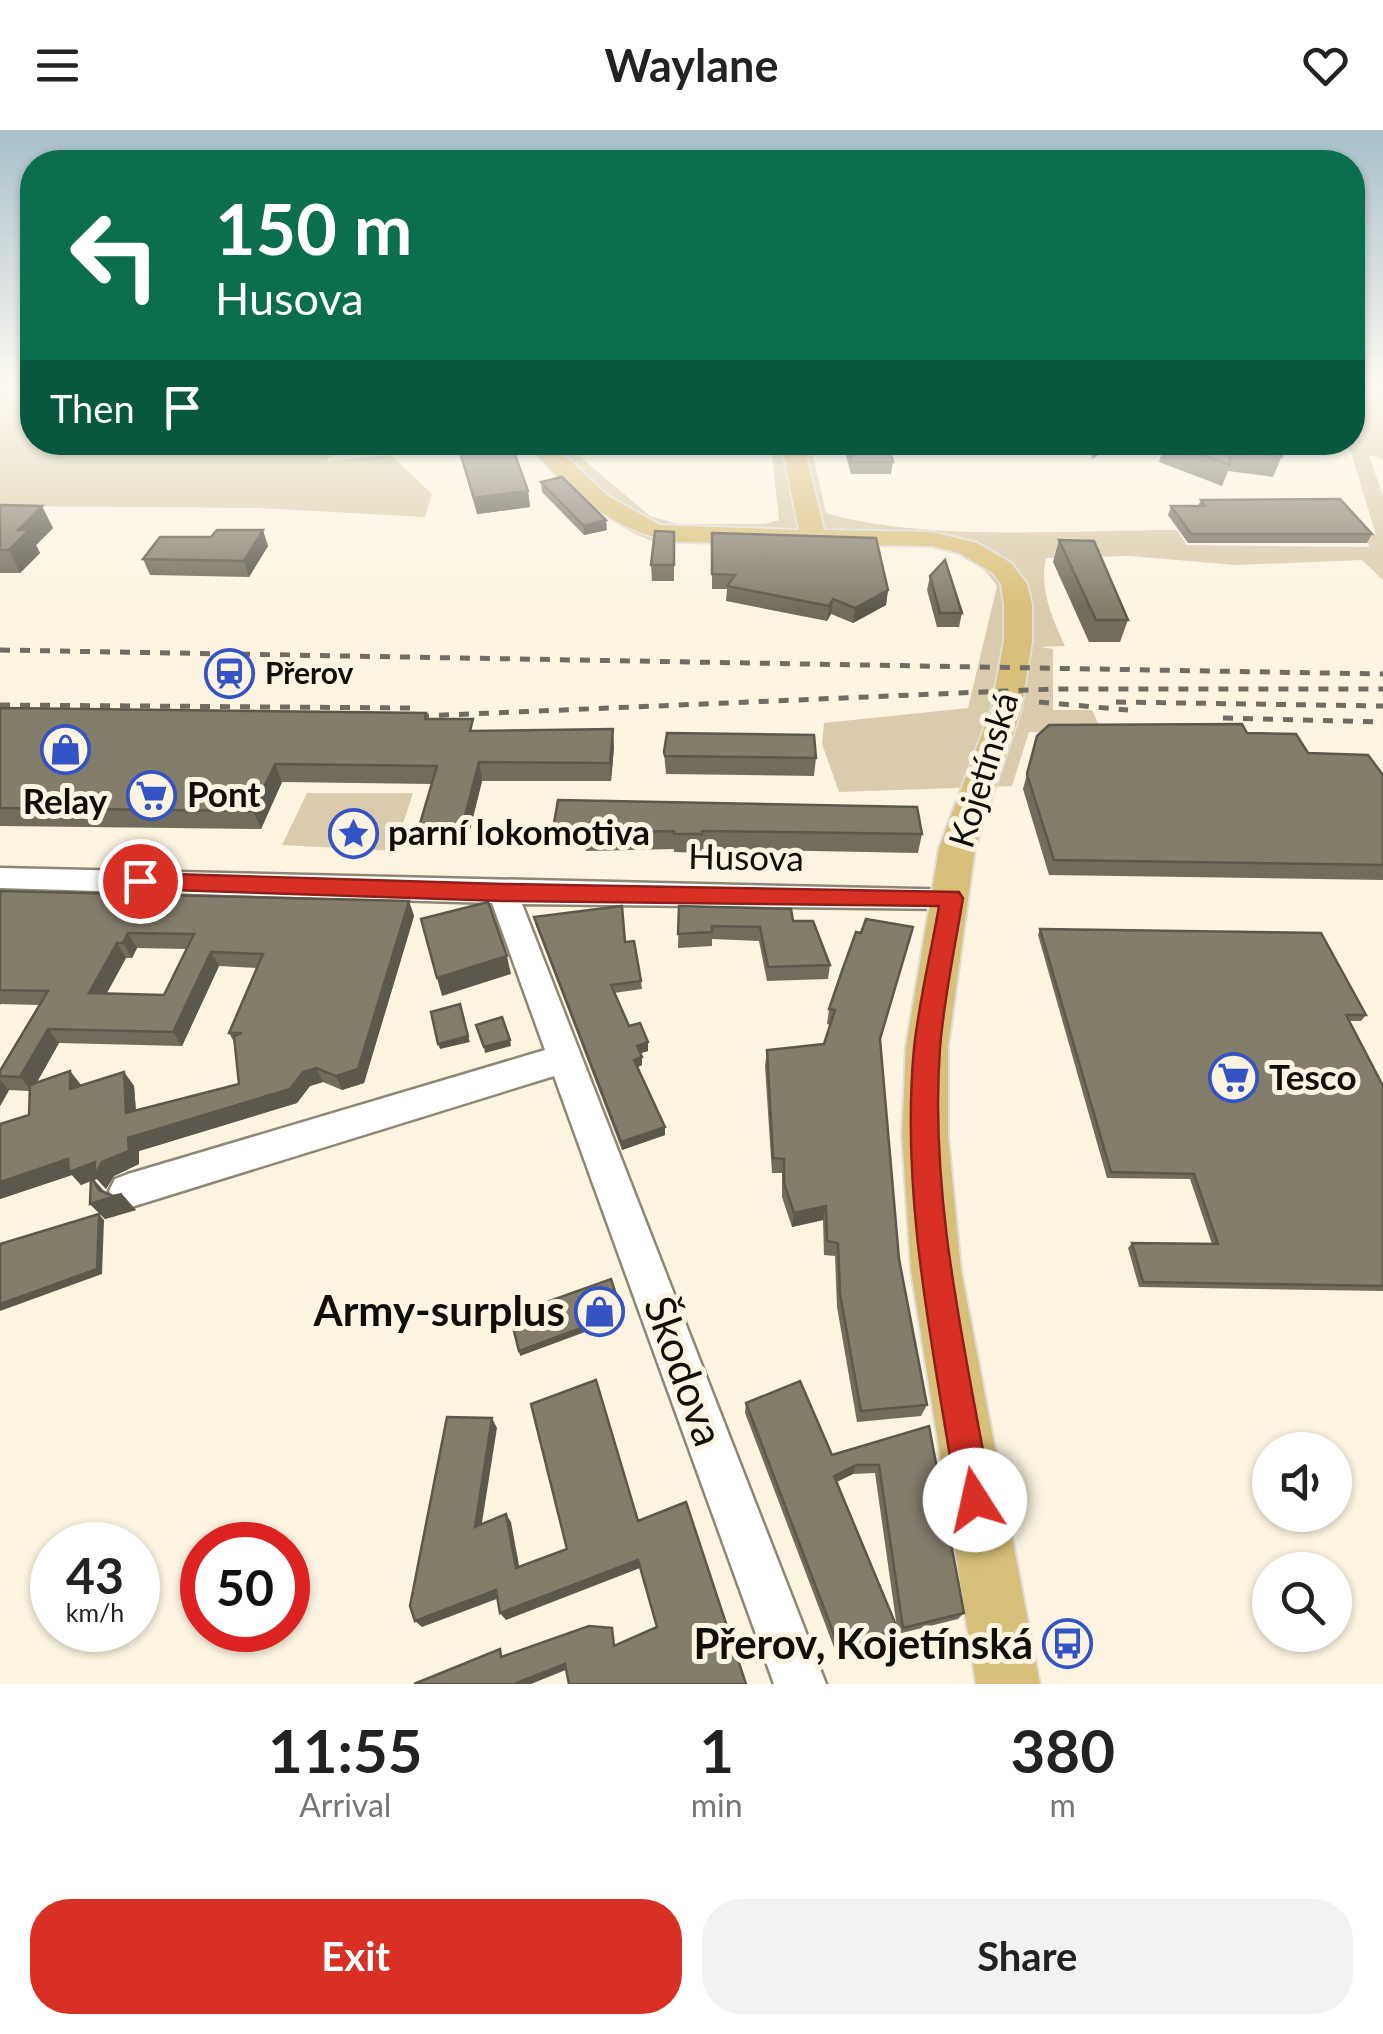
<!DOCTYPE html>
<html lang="en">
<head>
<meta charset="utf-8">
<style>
	:root { --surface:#fff; --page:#f2f2f2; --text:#222; --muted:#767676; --accent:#d93025 }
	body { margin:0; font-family:Lato,sans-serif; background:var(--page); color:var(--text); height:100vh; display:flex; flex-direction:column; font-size:38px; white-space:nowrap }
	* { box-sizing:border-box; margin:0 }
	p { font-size:32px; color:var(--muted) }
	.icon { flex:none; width:55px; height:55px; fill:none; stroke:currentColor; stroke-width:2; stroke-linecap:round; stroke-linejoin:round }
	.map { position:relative; height:1554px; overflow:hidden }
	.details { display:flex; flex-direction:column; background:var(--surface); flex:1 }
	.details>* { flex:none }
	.hud { position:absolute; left:20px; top:20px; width:1345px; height:305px; border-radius:40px; box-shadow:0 2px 8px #0004; background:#0b6e4f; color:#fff; overflow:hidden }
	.tools { position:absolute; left:1252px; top:1302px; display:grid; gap:20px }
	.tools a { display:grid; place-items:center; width:100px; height:100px; border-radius:50%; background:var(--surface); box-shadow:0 2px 8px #0004; font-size:50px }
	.speed { position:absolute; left:30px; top:1392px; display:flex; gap:20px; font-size:50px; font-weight:700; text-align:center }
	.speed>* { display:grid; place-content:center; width:130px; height:130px; border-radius:50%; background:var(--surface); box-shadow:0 2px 8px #0004; line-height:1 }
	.speed small { font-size:25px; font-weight:400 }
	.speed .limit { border:15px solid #d22; background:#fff; color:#111 }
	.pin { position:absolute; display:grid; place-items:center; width:85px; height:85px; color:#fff; margin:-42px; border:5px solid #fff; border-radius:50%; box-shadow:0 2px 10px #0007 }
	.me { position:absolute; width:110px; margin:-55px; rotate:350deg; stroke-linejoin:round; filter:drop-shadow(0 0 8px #0008) }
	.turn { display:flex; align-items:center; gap:35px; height:210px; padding:0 30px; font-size:45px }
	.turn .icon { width:130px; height:130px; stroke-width:2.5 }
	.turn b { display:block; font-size:70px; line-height:85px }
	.then { display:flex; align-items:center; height:95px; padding:0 30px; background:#0003; gap:20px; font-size:38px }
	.eta { display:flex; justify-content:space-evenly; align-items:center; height:170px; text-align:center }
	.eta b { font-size:60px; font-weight:700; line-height:70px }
	.cta { display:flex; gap:20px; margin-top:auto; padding:20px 30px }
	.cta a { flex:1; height:115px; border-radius:40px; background:var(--accent); color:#fff; font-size:40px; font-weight:700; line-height:115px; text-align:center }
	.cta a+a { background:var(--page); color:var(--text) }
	header { display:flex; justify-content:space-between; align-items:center; height:130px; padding:0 30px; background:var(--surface); font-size:45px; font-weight:700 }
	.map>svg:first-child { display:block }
	.green { fill:#d9cbab }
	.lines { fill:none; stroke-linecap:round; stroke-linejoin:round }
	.minor-casing { stroke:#8e8776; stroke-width:5 }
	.major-casing { stroke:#dedddc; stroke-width:4 }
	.minor { fill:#fff; fill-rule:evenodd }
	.major { fill:#d9c07a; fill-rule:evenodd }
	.rail { stroke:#716c61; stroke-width:5; stroke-dasharray:10 10; stroke-linecap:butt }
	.wall { fill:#726c5d; fill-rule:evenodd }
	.shaded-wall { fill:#5c584c }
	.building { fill:#847d6c; stroke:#5c584c; stroke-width:2.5; fill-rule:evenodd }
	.route { fill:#d93025; stroke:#8d1f18; stroke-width:2.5 }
	.labels { text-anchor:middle; stroke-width:10; stroke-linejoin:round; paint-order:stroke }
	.far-poi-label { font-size:30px; font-weight:bold; fill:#110e08; stroke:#fcf4e1; text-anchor:start }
	.street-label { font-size:35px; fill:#110e08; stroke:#fcf4e1 }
	.poi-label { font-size:35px; font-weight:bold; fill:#110e08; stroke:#fcf4e1; text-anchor:start }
	.near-poi-label { font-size:42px; font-weight:bold; fill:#110e08; stroke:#fcf4e1; text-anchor:end }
	.near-street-label { font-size:42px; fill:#110e08; stroke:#fcf4e1 }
</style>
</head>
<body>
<header><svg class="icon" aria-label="menu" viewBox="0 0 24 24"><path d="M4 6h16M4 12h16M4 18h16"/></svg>Waylane<svg class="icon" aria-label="heart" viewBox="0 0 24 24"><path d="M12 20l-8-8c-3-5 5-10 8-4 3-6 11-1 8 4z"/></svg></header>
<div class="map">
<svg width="1383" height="1554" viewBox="0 0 1383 1554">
	<rect width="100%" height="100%" fill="#fcf4e1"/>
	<g class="green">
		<path d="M0,261H32V312L322,318L332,322L327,331L391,325L432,364L425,387L260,378L0,376Z"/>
		<path d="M1353,261H1383V329L1369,325L1383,366V450L1362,430L1236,435L1130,426L1046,428C1039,459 1052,488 1065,516L1041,517L1053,519V580H1092L1103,604L1029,602L1012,656L839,662L822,614L824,593L968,578L997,456C982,433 965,424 939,415L655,412C602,394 564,350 524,313H564L650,386L678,394H765L779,390L771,313L810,312L826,383C925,412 1072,400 1177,400L1187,415L1369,417L1366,405H1376L1348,313L1352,312Z"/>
		<path d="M307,663H413L394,721L282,715Z"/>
	</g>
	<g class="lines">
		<defs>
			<path id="minor" d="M0,738L963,760L967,768L963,776L952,779L522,774L826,1554H774L554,946L128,1078L115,1073L109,1061L115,1049L128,1044L545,920L492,773L0,758Z"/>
			<path id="major" d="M527,312H550L608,366L660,395L799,400L781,312H803L824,400L932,402L977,413L1011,433L1027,454L1032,475V511L1021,580L975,718L948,917V1005L961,1140L1040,1554H976L911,1140L902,1005L906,917L939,718L991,580L1004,511V475L1001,454L993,443L959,423L932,416L676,412C614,402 566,361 527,312Z"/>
		</defs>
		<use href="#minor" class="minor-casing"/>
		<use href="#major" class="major-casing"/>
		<use href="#minor" class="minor"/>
		<use href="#major" class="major"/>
		<g class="rail">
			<path d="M0,520L1383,544"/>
			<path d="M1039,572L1128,580"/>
			<path d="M1116,572L1383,576"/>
			<path d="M0,575L415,578"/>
			<path d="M399,587L1053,559H1383"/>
			<path d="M1223,588L1383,592"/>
		</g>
	</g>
	<g class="wall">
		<path d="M68,312H249L246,317L70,316Z"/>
		<path d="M456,312H504L528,361L530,377L477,384Z"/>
		<path d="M842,312H887L893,332L891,344H851Z"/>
		<path d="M1035,312H1065L1062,322H1040Z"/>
		<path d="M1090,312H1117L1092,329Z"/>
		<path d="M1165,312H1169L1282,326L1273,347L1228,341L1222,356L1159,332Z"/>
		<path d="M541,352L607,400L584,405L542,362Z"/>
		<path d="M1201,370L1372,404L1367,413H1188L1168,385L1171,376H1198Z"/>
		<path d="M0,375L53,398L36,415L40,423L20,443H0Z"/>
		<path d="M674,402V451H652L651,435Z"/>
		<path d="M712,403L888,460L886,475L853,493L831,484L827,491L726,471L727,459H712Z"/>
		<path d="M211,407L268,416L249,447L150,445L143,429Z"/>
		<path d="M1059,410L1128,490L1120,512H1089L1053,432Z"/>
		<path d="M930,446L962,483L959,497H937L927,460Z"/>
		<path d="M0,578L427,589L476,601L614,617L611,651H482L466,716L424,715L419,697L432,654L282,652L261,699L0,696Z"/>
		<path d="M1247,603L1383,645V750L1049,745L1023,659L1037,606Z"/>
		<path d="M664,622L816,628L814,646L666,644Z"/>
		<path d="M553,699L922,704L918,723L702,719V723L674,722V719L586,721V718L556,717Z"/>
		<path d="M0,761L409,771L414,786L364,953L342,960L323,952L310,956L297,973L139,1021V1034L114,1046L106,1059L97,1049L94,1050L106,1063L136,1080L105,1089L90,1074L91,1051L81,1055L72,1045L0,1069V994L29,985V961L9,960L0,976V941L39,875L1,874L0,875ZM137,818L187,819L164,865L107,863L126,828H132ZM219,836L257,838L229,903L234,912L239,954L136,981L134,956L124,942L81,955L70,941L37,952L59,913L182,916Z"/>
		<path d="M679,776L793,791L830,835L828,849L767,851L759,811L712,809V816L678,818Z"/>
		<path d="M534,787L625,812L641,851L642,859L614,863L629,896L648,921L640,923L642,935L638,937L665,997V1005L622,1020L536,796Z"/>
		<path d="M913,797L880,911L899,1129L927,1275L921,1286L857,1292L837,1177L835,1126L824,1125L823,1090L792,1097L782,1067V1043H772L765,936L767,920L824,914L830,895L827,894L829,879L861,803Z"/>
		<path d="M1040,799L1366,885L1361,891H1349L1383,956V1161L1139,1157L1128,1118L1132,1113L1212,1114L1190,1049L1107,1048L1038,805Z"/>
		<path d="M746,1273L832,1325L929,1296L964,1483L958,1489L898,1504V1500L893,1505L835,1520L745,1283ZM875,1343L897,1498L837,1352L853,1344Z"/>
	</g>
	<g class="shaded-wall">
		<path d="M1102,312H1117L1092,329L1096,317Z"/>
		<path d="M528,361L530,377L477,384L474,368Z"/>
		<path d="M42,376L53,398L36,415L40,423L20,443L9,420L18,400Z"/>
		<path d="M606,390L607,400L584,405V396Z"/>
		<path d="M263,400L268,416L249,447L244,431Z"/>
		<path d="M888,460L886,475L853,493L855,478Z"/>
		<path d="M833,469L831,484L827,491L829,476Z"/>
		<path d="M613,599L614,617L611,651L610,633Z"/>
		<path d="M479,632L482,651L466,716L462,697Z"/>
		<path d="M275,634L282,652L261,699L253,681Z"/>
		<path d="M409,771L414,786L364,953L342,960L336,946Z"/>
		<path d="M128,803L137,818L132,828L123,813Z"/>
		<path d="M117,813L126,828L99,877L89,863Z"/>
		<path d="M211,822L219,836L182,916L173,902Z"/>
		<path d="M507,826L511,844L442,866L437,848Z"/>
		<path d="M48,899L59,913L32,961L20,947Z"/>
		<path d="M468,906L470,912L440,919L438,914Z"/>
		<path d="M510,910L511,916L485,923L484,917Z"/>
		<path d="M648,912V921L638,924L637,916Z"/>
		<path d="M642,927V935L635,938L634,930Z"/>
		<path d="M316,938L323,952L310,956L297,973L139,1021V1034L114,1046L106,1059L97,1049L94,1050L109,1068L122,1064L136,1080L105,1089L90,1074L99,1060L93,1050L81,1055L72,1045L0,1069V1052L68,1029L102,1032L128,1008Z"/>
		<path d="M70,941L81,955L70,959Z"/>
		<path d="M124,942L134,956L137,997L126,983Z"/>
		<path d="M0,950L9,960L0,976Z"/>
		<path d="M665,997V1005L622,1020L621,1012Z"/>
		<path d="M826,1076L823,1090L792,1097L794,1083Z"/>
		<path d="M99,1084L104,1090L102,1144L0,1181V1174Z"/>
		<path d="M622,1183L623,1188L520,1226L519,1221Z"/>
		<path d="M492,1288L497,1298L480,1405L475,1397Z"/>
		<path d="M856,1335L853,1344L831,1354L834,1346Z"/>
		<path d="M506,1384L511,1392L521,1446L516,1438Z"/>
		<path d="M638,1430L640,1438L506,1490L500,1483Z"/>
		<path d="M496,1460L502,1467L422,1497L415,1491Z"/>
		<path d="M565,1534L568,1539L531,1554H514Z"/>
	</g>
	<g class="building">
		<path d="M457,312H504L514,322L528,361L474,368Z"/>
		<path d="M847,312H887L893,332H852Z"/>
		<path d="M1169,312H1279L1282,326L1229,320L1230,335Z"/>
		<path d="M562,347L606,390L584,396L541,352Z"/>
		<path d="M1340,369L1372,404H1191L1171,376H1205L1201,370Z"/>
		<path d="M0,375L42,376L18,400H29L9,420H0Z"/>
		<path d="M217,400H263L244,431L143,429L160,407H211Z"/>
		<path d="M655,401L674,402V435H651Z"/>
		<path d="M712,403L876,408L888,460L855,478L833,469L829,476L727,456L735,445L712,444Z"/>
		<path d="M1059,410L1094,411L1128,490H1096Z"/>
		<path d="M945,430L962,483H940L930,446Z"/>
		<path d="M0,578L426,583L425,589H473L470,601L613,599L610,633L479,632L462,697H419L437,636L275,634L253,681L0,678Z"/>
		<path d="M1242,594L1247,603L1296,604L1308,623L1368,625L1383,645V735L1054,730L1027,644L1037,606L1049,595Z"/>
		<path d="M667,603L814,605L816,628L665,626L664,622Z"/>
		<path d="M558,670L917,677L922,704L702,701V704H674V701L584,703V699H553Z"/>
		<path d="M0,761L409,771L358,939L336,946L316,938L303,942L290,959L128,1008L129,1021L102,1032L94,1046L95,1032L69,1042L68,1029L0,1052V994L29,985L30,955L70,941V959L124,942L126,983L239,954L234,906L242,903H229L263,824L211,822L173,902L48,899L20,947L0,946V941L48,861L0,860ZM128,803L194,804L164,865L89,863L117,813H123Z"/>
		<path d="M488,772L507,826L437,848L421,789Z"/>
		<path d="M622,776L625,812L634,811L641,851L611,855L629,896L640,893L648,912L637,916L642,927L634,930L665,997L621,1012L534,787Z"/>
		<path d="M679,776L791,779L793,791H813L830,835L768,837L760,797L712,796V802L678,804Z"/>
		<path d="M866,789L913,797L880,909L899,1129L927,1275L861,1281L840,1164L838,1113L827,1111L826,1076L794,1083L784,1053V1029L773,1028L767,920L824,914L835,880L829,879L842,841L856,802L861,803Z"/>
		<path d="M1040,799L1321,803L1366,885H1346L1383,956V1156L1143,1152L1132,1113L1218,1114L1194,1044L1111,1042Z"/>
		<path d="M460,874L468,906L438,914L431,882Z"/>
		<path d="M502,887L510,910L484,917L476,895Z"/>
		<path d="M91,1047L99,1060L113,1066L122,1064L90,1074Z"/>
		<path d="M99,1084L97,1139L0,1174V1114Z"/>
		<path d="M611,1149L622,1183L519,1221L510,1185Z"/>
		<path d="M596,1250L638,1391L686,1372L746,1554H569L565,1534L514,1554H414L500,1519L501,1527L589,1496L612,1498L614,1516L657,1497L638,1430L500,1483L496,1460L415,1491L410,1476L447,1287L492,1288L475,1397L506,1384L516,1438L567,1419L531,1274Z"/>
		<path d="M800,1251L832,1325L929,1296L964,1483L903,1498L879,1335H856L834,1346L898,1500L838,1515L746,1273Z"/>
	</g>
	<linearGradient id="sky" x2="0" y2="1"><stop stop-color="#a8c0ca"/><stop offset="0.54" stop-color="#fefaf2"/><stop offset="1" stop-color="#fefaf2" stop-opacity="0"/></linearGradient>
	<rect width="1383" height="479" fill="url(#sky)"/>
	<path class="route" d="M140,743L503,754L959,762L963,768C955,817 944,868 940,918C929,1070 966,1222 992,1370L987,1383L975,1388L962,1383L957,1370C934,1222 900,1069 914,918C919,871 931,823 939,776L503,771L140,759L129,751Z"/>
	<defs>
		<symbol id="station-ring" viewBox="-11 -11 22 22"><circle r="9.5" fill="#fcf4e1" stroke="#3454c5" stroke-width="1.5"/><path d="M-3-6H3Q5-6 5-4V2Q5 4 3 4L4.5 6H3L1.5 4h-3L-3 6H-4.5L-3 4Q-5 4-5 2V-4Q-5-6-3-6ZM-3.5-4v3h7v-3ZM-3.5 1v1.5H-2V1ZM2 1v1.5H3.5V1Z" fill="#3454c5"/></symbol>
		<symbol id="shop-ring" viewBox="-11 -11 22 22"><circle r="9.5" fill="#fcf4e1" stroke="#3454c5" stroke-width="1.5"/><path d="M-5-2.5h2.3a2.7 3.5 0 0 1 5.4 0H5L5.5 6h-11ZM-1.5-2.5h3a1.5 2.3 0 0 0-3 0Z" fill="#3454c5"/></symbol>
		<symbol id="supermarket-ring" viewBox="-11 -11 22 22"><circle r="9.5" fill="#fcf4e1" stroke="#3454c5" stroke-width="1.5"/><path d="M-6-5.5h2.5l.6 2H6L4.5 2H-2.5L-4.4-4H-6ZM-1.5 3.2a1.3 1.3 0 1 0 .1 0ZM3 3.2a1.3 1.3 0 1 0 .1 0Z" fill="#3454c5"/></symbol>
		<symbol id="sight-ring" viewBox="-11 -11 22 22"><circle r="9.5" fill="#fcf4e1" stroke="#3454c5" stroke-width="1.5"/><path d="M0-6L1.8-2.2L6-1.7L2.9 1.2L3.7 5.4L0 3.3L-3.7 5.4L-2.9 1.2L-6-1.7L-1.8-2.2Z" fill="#3454c5"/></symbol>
		<symbol id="bus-ring" viewBox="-11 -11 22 22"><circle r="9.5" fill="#fcf4e1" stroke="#3454c5" stroke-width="1.5"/><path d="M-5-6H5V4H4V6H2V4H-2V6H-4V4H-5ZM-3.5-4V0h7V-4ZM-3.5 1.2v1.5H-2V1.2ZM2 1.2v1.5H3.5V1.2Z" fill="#3454c5"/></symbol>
	</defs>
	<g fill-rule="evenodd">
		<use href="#station-ring" x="202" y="516" width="55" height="55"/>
		<use href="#shop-ring" x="38" y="592" width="55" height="55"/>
		<use href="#supermarket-ring" x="124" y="638" width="55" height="55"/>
		<use href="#sight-ring" x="326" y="676" width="55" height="55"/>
		<use href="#supermarket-ring" x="1206" y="920" width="55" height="55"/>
		<use href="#shop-ring" x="572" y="1154" width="55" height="55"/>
		<use href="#bus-ring" x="1040" y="1486" width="55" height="55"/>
	</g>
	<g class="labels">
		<g class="far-poi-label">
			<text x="265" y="554">Přerov</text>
		</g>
		<g class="street-label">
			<text transform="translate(984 640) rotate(-73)" y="12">Kojetínská</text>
			<text transform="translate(746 728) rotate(1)" y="12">Husova</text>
		</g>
		<g class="poi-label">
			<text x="187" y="677">Pont</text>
			<text x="65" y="684" text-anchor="middle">Relay</text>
			<text x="388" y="715">parní lokomotiva</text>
			<text x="1269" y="960">Tesco</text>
		</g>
		<g class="near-poi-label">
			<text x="565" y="1196">Army-surplus</text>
			<text x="1033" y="1529">Přerov, Kojetínská</text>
		</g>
		<g class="near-street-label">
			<text transform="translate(684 1241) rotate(70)" y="15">Škodova</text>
		</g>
	</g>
</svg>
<div class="tools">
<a><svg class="icon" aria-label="sound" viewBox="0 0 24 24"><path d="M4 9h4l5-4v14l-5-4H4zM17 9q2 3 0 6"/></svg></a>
<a><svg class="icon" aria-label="search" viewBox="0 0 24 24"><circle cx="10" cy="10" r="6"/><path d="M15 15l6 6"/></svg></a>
</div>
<div class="speed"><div>43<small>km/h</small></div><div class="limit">50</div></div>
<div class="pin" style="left:140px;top:751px;background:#d93025"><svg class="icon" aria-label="arrive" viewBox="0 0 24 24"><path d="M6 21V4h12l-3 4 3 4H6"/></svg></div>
<svg class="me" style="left:975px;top:1370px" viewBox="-20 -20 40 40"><circle r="19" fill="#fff"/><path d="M0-13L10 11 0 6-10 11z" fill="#d93025"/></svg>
<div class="hud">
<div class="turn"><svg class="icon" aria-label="left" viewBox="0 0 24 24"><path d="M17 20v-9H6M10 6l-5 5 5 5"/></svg><div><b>150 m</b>Husova</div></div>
<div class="then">Then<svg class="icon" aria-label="arrive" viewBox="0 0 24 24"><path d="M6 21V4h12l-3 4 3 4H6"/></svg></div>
</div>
</div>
<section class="details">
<div class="eta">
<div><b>11:55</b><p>Arrival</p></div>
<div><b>1</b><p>min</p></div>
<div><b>380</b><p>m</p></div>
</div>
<div class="cta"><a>Exit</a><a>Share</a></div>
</section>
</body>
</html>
